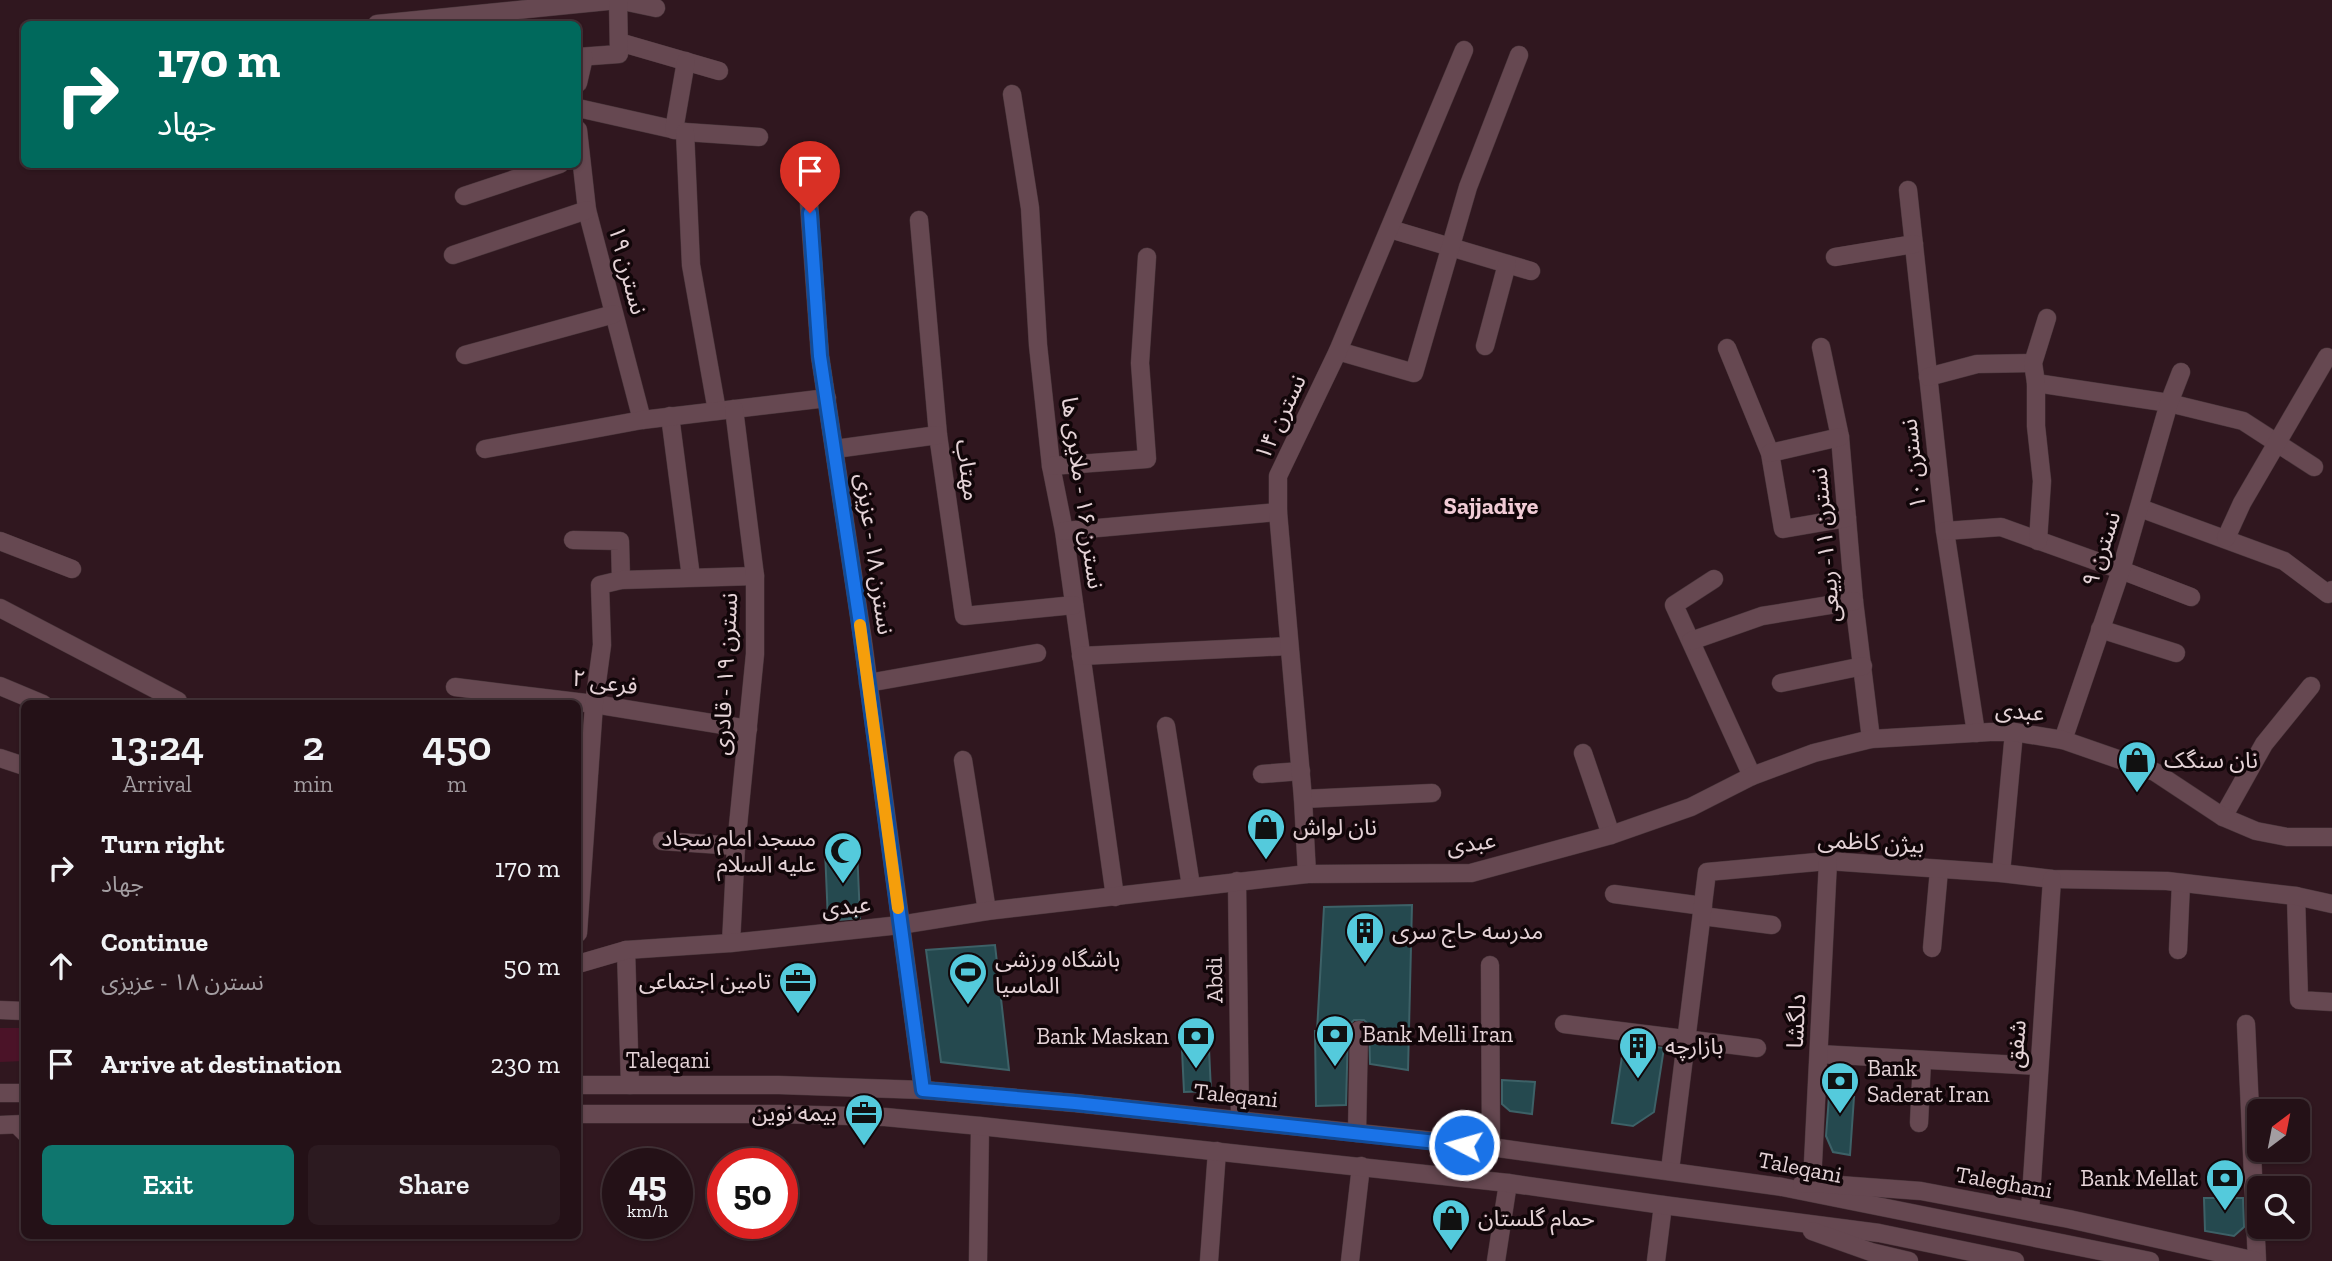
<!DOCTYPE html>
<html lang="en">
<head>
<meta charset="utf-8">
<style>
	:root { --surface:#241117; --page:#2c1a20; --text:#f1f3f6; --muted:#a39da1; --line:#413136; --accent:#0f766e }
	body { margin:0; font-family:"Zilla Slab","Noto Sans Arabic",serif; background:var(--page); color:var(--text); height:100vh; display:flex; flex-direction:column; font-size:26px; white-space:nowrap }
	* { box-sizing:border-box; margin:0 }
	p { font-size:23px; color:var(--muted) }
	.icon { flex:none; width:38px; height:38px; fill:none; stroke:currentColor; stroke-width:2; stroke-linecap:round; stroke-linejoin:round }
	.map { position:relative; flex:1; overflow:hidden }
	.panel { position:absolute; left:21px; top:700px; width:560px; height:539px; display:flex; flex-direction:column; background:var(--surface); border-radius:10px; box-shadow:0 2px 5px #0004,0 0 0 2px var(--line) }
	.panel>* { flex:none }
	.guide { position:absolute; left:21px; top:21px; width:560px; height:147px; border-radius:10px; box-shadow:0 2px 5px #0004,0 0 0 2px var(--line); background:#00695c; color:#fff; overflow:hidden }
	.needle { width:46px; rotate:32deg }
	.controls { position:absolute; left:2247px; top:1099px; display:grid; gap:14px }
	.controls a { display:grid; place-items:center; width:63px; height:63px; border-radius:10px; background:var(--surface); box-shadow:0 2px 5px #0004,0 0 0 2px var(--line); font-size:35px }
	.speed { position:absolute; left:602px; top:1148px; display:flex; gap:14px; font-size:35px; font-weight:700; text-align:center }
	.speed>* { display:grid; place-content:center; width:91px; height:91px; border-radius:50%; background:var(--surface); box-shadow:0 2px 5px #0004,0 0 0 2px var(--line); line-height:1 }
	.speed small { font-size:18px; font-weight:400 }
	.speed .limit { border:10px solid #d22; background:#fff; color:#111 }
	.pin { position:absolute; display:grid; place-items:center; width:60px; height:60px; color:#fff; margin:-72px -30px; border-radius:50% 50% 50% 0; rotate:-45deg; box-shadow:0 0 7px #0007 }
	.pin .icon { rotate:45deg }
	.me { position:absolute; width:77px; margin:-38px; rotate:276deg; stroke-linejoin:round; filter:drop-shadow(0 0 5px #0008) }
	.turn { display:flex; align-items:center; gap:24px; height:147px; padding:0 21px; font-size:32px }
	.turn .icon { width:91px; height:91px; stroke-width:2.5 }
	.turn b { display:block; font-size:49px; line-height:60px }
	.eta { display:flex; justify-content:space-evenly; align-items:center; height:119px; text-align:center }
	.eta b { font-size:42px; font-weight:600; line-height:49px }
	.button { display:flex; gap:14px; margin-top:auto; padding:14px 21px }
	.button a { flex:1; height:80px; border-radius:10px; background:var(--accent); color:#fff; font-size:28px; font-weight:600; line-height:80px; text-align:center }
	.button a+a { background:var(--page); color:var(--text) }
	ul { padding:0; list-style:none }
	li { display:flex; align-items:center; gap:21px; height:98px; padding:0 21px }
	li div { flex:1 }
	li b { display:block; font-size:26px }
	li em { font-style:normal }
	.map>svg:first-child { display:block }
	.green { fill:#4b1328 }
	.building { fill:#25494f; stroke:#3d6167; stroke-width:2 }
	.lines { fill:none; stroke-linecap:round; stroke-linejoin:round }
	.lane-casing { stroke:#48353a; stroke-width:10 }
	.street-casing { stroke:#48353a; stroke-width:19 }
	.secondary-casing { stroke:#48353a; stroke-width:19 }
	.lane { stroke:#664851; stroke-width:9 }
	.street { stroke:#664851; stroke-width:18 }
	.secondary { stroke:#664851; stroke-width:18 }
	.route-casing { stroke:#114b97; stroke-width:18 }
	.route { stroke:#1a73e8; stroke-width:12 }
	.slow { stroke:#f59e0b; stroke-width:12 }
	.labels { text-anchor:middle; stroke-width:7; stroke-linejoin:round; paint-order:stroke }
	.street-label { font-size:23px; fill:#e5d3d7; stroke:#110609 }
	.poi-label { font-size:23px; fill:#e5d3d7; stroke:#110609; text-anchor:start }
	.neighbourhood-label { font-size:24px; font-weight:bold; fill:#f1ccd6; stroke:#110609 }
</style>
</head>
<body>
<div class="map">
<svg width="2332" height="1261" viewBox="0 0 2332 1261">
	<rect width="100%" height="100%" fill="#30171f"/>
	<path class="green" d="M0,1028H24V1061L0,1062Z"/>
	<g class="building">
		<path d="M857,848L860,918L828,921L825,850Z"/>
		<path d="M1412,905L1408,1070L1370,1064L1369,1025L1364,1020H1354L1350,1024L1348,1030L1346,1105L1316,1106L1315,1031H1317L1324,907Z"/>
		<path d="M995,945L1009,1070L941,1062L926,950Z"/>
		<path d="M1624,1043L1664,1048L1654,1112L1633,1126L1612,1123Z"/>
		<path d="M1209,1049L1211,1091L1184,1092L1182,1050Z"/>
		<path d="M1502,1080L1535,1082L1532,1114L1510,1111L1502,1104Z"/>
		<path d="M1829,1096L1854,1097L1850,1155L1833,1152L1826,1136Z"/>
		<path d="M2204,1198H2243L2244,1227L2234,1236L2205,1231Z"/>
	</g>
	<g class="lines">
		<defs>
			<path id="lane" d="M12,1126L24,1138"/>
			<g id="street">
				<path d="M377,24L618,0L656,8"/>
				<path d="M619,42L719,71"/>
				<path d="M578,57L619,54L618,0"/>
				<path d="M578,83L584,57"/>
				<path d="M1012,94L1030,208L1038,345L1051,466L1064,531L1115,897"/>
				<path d="M578,108L685,132L759,137"/>
				<path d="M578,130L587,210L642,420"/>
				<path d="M674,130L686,61"/>
				<path d="M685,132L691,265L717,411"/>
				<path d="M808,190L820,356L863,642L923,1090"/>
				<path d="M1908,190L1945,531L1976,733"/>
				<path d="M464,196L560,164"/>
				<path d="M919,220L938,435L964,616L1074,605"/>
				<path d="M1390,229L1531,271"/>
				<path d="M453,255L587,210"/>
				<path d="M1835,257L1914,244"/>
				<path d="M1485,346L1507,264"/>
				<path d="M1821,347L1840,437L1854,601L1871,739"/>
				<path d="M1727,348L1770,453L1783,529L1847,518"/>
				<path d="M1338,351L1414,373L1468,187L1519,55"/>
				<path d="M465,355L614,314"/>
				<path d="M1928,377L1977,364L2033,363"/>
				<path d="M2036,383L2169,403L2243,421L2314,467"/>
				<path d="M670,416L691,577"/>
				<path d="M485,449L642,420L827,398"/>
				<path d="M835,449L938,435"/>
				<path d="M1770,453L1840,437"/>
				<path d="M1051,466L1147,459L1140,363L1147,257"/>
				<path d="M2140,508L2284,561L2328,594L2332,590"/>
				<path d="M1064,531L1278,512"/>
				<path d="M1945,531L2001,527L2121,570L2191,597"/>
				<path d="M2226,538L2242,503L2327,357"/>
				<path d="M573,540L620,541L621,580"/>
				<path d="M0,541L72,569"/>
				<path d="M2038,541L2042,481L2036,426V383L2033,363L2047,318"/>
				<path d="M1714,579L1674,605L1752,776"/>
				<path d="M0,608L178,701"/>
				<path d="M2100,629L2176,653"/>
				<path d="M1691,641L1762,616L1854,601"/>
				<path d="M1081,656L1289,646"/>
				<path d="M868,683L1037,653"/>
				<path d="M1781,683L1863,666"/>
				<path d="M0,686L43,704"/>
				<path d="M455,687L594,704L748,729"/>
				<path d="M1166,726L1191,886"/>
				<path d="M2063,740L2121,570L2169,403L2181,372"/>
				<path d="M1583,753L1611,835"/>
				<path d="M0,758L24,766"/>
				<path d="M963,760L987,911"/>
				<path d="M1262,774L1301,771"/>
				<path d="M1303,799L1432,793"/>
				<path d="M2223,817L2264,744L2311,686"/>
				<path d="M662,841L736,846"/>
				<path d="M2001,873L2014,732"/>
				<path d="M1307,874L1303,799L1278,512V476L1338,351L1464,50"/>
				<path d="M1237,881L1240,1120"/>
				<path d="M1614,894L1703,906"/>
				<path d="M2296,896L2299,1000L2332,1002"/>
				<path d="M1702,916L1772,925"/>
				<path d="M578,933L594,704L602,645L600,585L621,580L755,576"/>
				<path d="M731,943L736,846L755,654V576L734,409"/>
				<path d="M1932,948L1939,870"/>
				<path d="M626,950L630,1085"/>
				<path d="M2178,950L2181,883"/>
				<path d="M1490,965L1491,1147"/>
				<path d="M1564,1024L1757,1048"/>
				<path d="M2246,1024L2257,1261"/>
				<path d="M1819,1054L2039,1066"/>
				<path d="M1919,1123L1922,1060"/>
				<path d="M1357,1133L1359,1030"/>
				<path d="M1670,1170L1707,872L1828,861L2001,873L2052,879L2167,881L2296,896L2332,904"/>
				<path d="M1812,1183L1828,861"/>
				<path d="M2030,1211L2052,879"/>
				<path d="M978,1261L980,1126"/>
				<path d="M1209,1261L1217,1151"/>
				<path d="M1350,1261L1361,1166"/>
				<path d="M1496,1261L1508,1183"/>
				<path d="M1656,1261L1663,1205"/>
			</g>
			<g id="secondary">
				<path d="M578,964L626,950L731,943L900,925L987,911L1307,874L1471,873L1611,835L1691,807L1752,776L1814,753L1871,739L1990,732H2014L2063,740L2155,772L2223,817L2256,831L2287,837H2332"/>
				<path d="M0,1010L24,1011"/>
				<path d="M578,1085H779L923,1090L1075,1103L1491,1147L1782,1187L2150,1261"/>
				<path d="M0,1093H24"/>
				<path d="M578,1114H779L885,1117L980,1126L1508,1183L1663,1205L1879,1233L2015,1261"/>
				<path d="M0,1125L24,1124"/>
				<path d="M1802,1184L1812,1183L1921,1191L2069,1219L2256,1261"/>
				<path d="M1812,1231L1871,1252L1909,1261"/>
			</g>
		</defs>
		<use href="#lane" class="lane-casing"/>
		<use href="#street" class="street-casing"/>
		<use href="#secondary" class="secondary-casing"/>
		<use href="#lane" class="lane"/>
		<use href="#street" class="street"/>
		<use href="#secondary" class="secondary"/>
	</g>
	<g class="lines">
		<defs>
			<path id="route" d="M810,213L820,356L859,617L923,1090L1075,1103L1464,1145"/>
		</defs>
		<use href="#route" class="route-casing"/>
		<use href="#route" class="route"/>
		<path class="slow" d="M860,625L898,908"/>
	</g>
	<defs>
		<symbol id="shop-pin" viewBox="-11 -11 22 30"><path d="M0 17L-7.5 6A9.5 9.5 0 1 1 7.5 6Z" fill="#54cadc" stroke="#110609"/><path d="M-5-2.5h2.3a2.7 3.5 0 0 1 5.4 0H5L5.5 6h-11ZM-1.5-2.5h3a1.5 2.3 0 0 0-3 0Z" fill="#111"/></symbol>
		<symbol id="mosque-pin" viewBox="-11 -11 22 30"><path d="M0 17L-7.5 6A9.5 9.5 0 1 1 7.5 6Z" fill="#54cadc" stroke="#110609"/><path d="M3.5-4.9A6 6 0 1 0 3.5 4.9A5 5 0 1 1 3.5-4.9Z" fill="#111"/></symbol>
		<symbol id="building-pin" viewBox="-11 -11 22 30"><path d="M0 17L-7.5 6A9.5 9.5 0 1 1 7.5 6Z" fill="#54cadc" stroke="#110609"/><path d="M-4-6H4V6H1V3H-1V6H-4ZM-2.5-4.3h1.7v1.8h-1.7ZM.8-4.3h1.7v1.8H.8ZM-2.5-1h1.7V.8h-1.7ZM.8-1h1.7V.8H.8Z" fill="#111"/></symbol>
		<symbol id="stadium-pin" viewBox="-11 -11 22 30"><path d="M0 17L-7.5 6A9.5 9.5 0 1 1 7.5 6Z" fill="#54cadc" stroke="#110609"/><path d="M0-5a6.5 5 0 1 0 0 10a6.5 5 0 1 0 0-10ZM-3.5-1.8h7v3.6h-7Z" fill="#111"/></symbol>
		<symbol id="office-pin" viewBox="-11 -11 22 30"><path d="M0 17L-7.5 6A9.5 9.5 0 1 1 7.5 6Z" fill="#54cadc" stroke="#110609"/><path d="M-6-3h4V-5.5h4V-3h4V5H-6ZM-1-4.5V-3h2v-1.5ZM-6 0V1H6V0Z" fill="#111"/></symbol>
		<symbol id="bank-pin" viewBox="-11 -11 22 30"><path d="M0 17L-7.5 6A9.5 9.5 0 1 1 7.5 6Z" fill="#54cadc" stroke="#110609"/><path d="M-6-4H6V4H-6ZM0-2.3a2.3 2.3 0 1 0 0 4.6a2.3 2.3 0 1 0 0-4.6Z" fill="#111"/></symbol>
	</defs>
	<g fill-rule="evenodd">
		<use href="#shop-pin" x="2115" y="738" width="44" height="60"/>
		<use href="#shop-pin" x="1244" y="805" width="44" height="60"/>
		<use href="#mosque-pin" x="821" y="829" width="44" height="60"/>
		<use href="#building-pin" x="1343" y="909" width="44" height="60"/>
		<use href="#stadium-pin" x="946" y="950" width="44" height="60"/>
		<use href="#office-pin" x="776" y="959" width="44" height="60"/>
		<use href="#bank-pin" x="1313" y="1012" width="44" height="60"/>
		<use href="#bank-pin" x="1174" y="1014" width="44" height="60"/>
		<use href="#building-pin" x="1616" y="1024" width="44" height="60"/>
		<use href="#bank-pin" x="1818" y="1059" width="44" height="60"/>
		<use href="#office-pin" x="842" y="1091" width="44" height="60"/>
		<use href="#bank-pin" x="2203" y="1156" width="44" height="60"/>
		<use href="#shop-pin" x="1429" y="1196" width="44" height="60"/>
	</g>
	<g class="labels">
		<g class="street-label">
			<text transform="translate(628 270) rotate(75)" y="8">نسترن ۱۹</text>
			<text transform="translate(1280 417) rotate(-65)" y="8">نسترن ۱۴</text>
			<text transform="translate(1913 464) rotate(-96)" y="8">نسترن ۱۰</text>
			<text transform="translate(968 470) rotate(82)" y="8">مهتاب</text>
			<text transform="translate(1083 493) rotate(82)" y="8">نسترن ۱۶ - ملایری ها</text>
			<text transform="translate(1825 545) rotate(-95)" y="8">نسترن ۱۱- ربیعی</text>
			<text transform="translate(2101 549) rotate(-72)" y="8">نسترن ۹</text>
			<text transform="translate(875 554) rotate(82)" y="8">نسترن ۱۸ - عزیزی</text>
			<text transform="translate(725 674) rotate(-87)" y="8">نسترن ۱۹ - قادری</text>
			<text transform="translate(605 682) rotate(8)" y="8">فرعی ۲</text>
			<text transform="translate(2020 711) rotate(5)" y="8">عبدی</text>
			<text transform="translate(1871 842) rotate(3)" y="8">بیژن کاظمی</text>
			<text transform="translate(1471 843) rotate(-8)" y="8">عبدی</text>
			<text transform="translate(846 906) rotate(-6)" y="8">عبدی</text>
			<text transform="translate(1214 980) rotate(-91)" y="8">Abdi</text>
			<text transform="translate(1796 1021) rotate(-87)" y="8">دلگشا</text>
			<text transform="translate(2016 1044) rotate(-86)" y="8">شفق</text>
			<text x="668" y="1068">Taleqani</text>
			<text transform="translate(1236 1095) rotate(6)" y="8">Taleqani</text>
			<text transform="translate(1800 1167) rotate(11)" y="8">Taleqani</text>
			<text transform="translate(2004 1182) rotate(10)" y="8">Taleghani</text>
		</g>
		<g class="poi-label">
			<text x="2164" y="768">نان سنگک</text>
			<text x="1293" y="835">نان لواش</text>
			<text x="816" y="846" text-anchor="end">مسجد امام سجاد<tspan x="816" dy="26">علیه السلام</tspan></text>
			<text x="1392" y="939">مدرسه حاج سری</text>
			<text x="995" y="967">باشگاه ورزشی<tspan x="995" dy="26">الماسیا</tspan></text>
			<text x="771" y="989" text-anchor="end">تامین اجتماعی</text>
			<text x="1362" y="1042">Bank Melli Iran</text>
			<text x="1169" y="1044" text-anchor="end">Bank Maskan</text>
			<text x="1665" y="1054">بازارچه</text>
			<text x="1867" y="1076">Bank<tspan x="1867" dy="26">Saderat Iran</tspan></text>
			<text x="837" y="1121" text-anchor="end">بیمه نوین</text>
			<text x="2198" y="1186" text-anchor="end">Bank Mellat</text>
			<text x="1478" y="1226">حمام گلستان</text>
		</g>
		<g class="neighbourhood-label">
			<text x="1491" y="514">Sajjadiye</text>
		</g>
	</g>
</svg>
<div class="controls">
<a><svg class="needle" viewBox="-14 -14 28 28"><path d="M0-13l5 13h-10z" fill="#e53935"/><path d="M0 13l5-13h-10z" fill="#a39da1"/></svg></a>
<a><svg class="icon" aria-label="search" viewBox="0 0 24 24"><circle cx="10" cy="10" r="6"/><path d="M15 15l6 6"/></svg></a>
</div>
<div class="speed"><div>45<small>km/h</small></div><div class="limit">50</div></div>
<div class="pin" style="left:810px;top:213px;background:#d93025"><svg class="icon" aria-label="arrive" viewBox="0 0 24 24"><path d="M6 21V4h12l-3 4 3 4H6"/></svg></div>
<svg class="me" style="left:1464px;top:1145px" viewBox="-20 -20 40 40"><circle r="17" fill="#1a73e8" stroke="#fff" stroke-width="3"/><path d="M0-11L8 9 0 5-8 9z" fill="#fff"/></svg>
<div class="guide">
<div class="turn"><svg class="icon" aria-label="right" viewBox="0 0 24 24"><path d="M7 20v-9h11M14 6l5 5-5 5"/></svg><div><b>170 m</b>جهاد</div></div>
</div>
<section class="panel">
<div class="eta">
<div><b>13:24</b><p>Arrival</p></div>
<div><b>2</b><p>min</p></div>
<div><b>450</b><p>m</p></div>
</div>
<ul>
<li><svg class="icon" aria-label="right" viewBox="0 0 24 24"><path d="M7 20v-9h11M14 6l5 5-5 5"/></svg><div><b>Turn right</b><p>جهاد</p></div><em>170 m</em></li>
<li><svg class="icon" aria-label="ahead" viewBox="0 0 24 24"><path d="M12 20V5M6 11l6-6 6 6"/></svg><div><b>Continue</b><p>نسترن ۱۸ - عزیزی</p></div><em>50 m</em></li>
<li><svg class="icon" aria-label="arrive" viewBox="0 0 24 24"><path d="M6 21V4h12l-3 4 3 4H6"/></svg><div><b>Arrive at destination</b></div><em>230 m</em></li>
</ul>
<div class="button"><a>Exit</a><a>Share</a></div>
</section>
</div>
</body>
</html>
